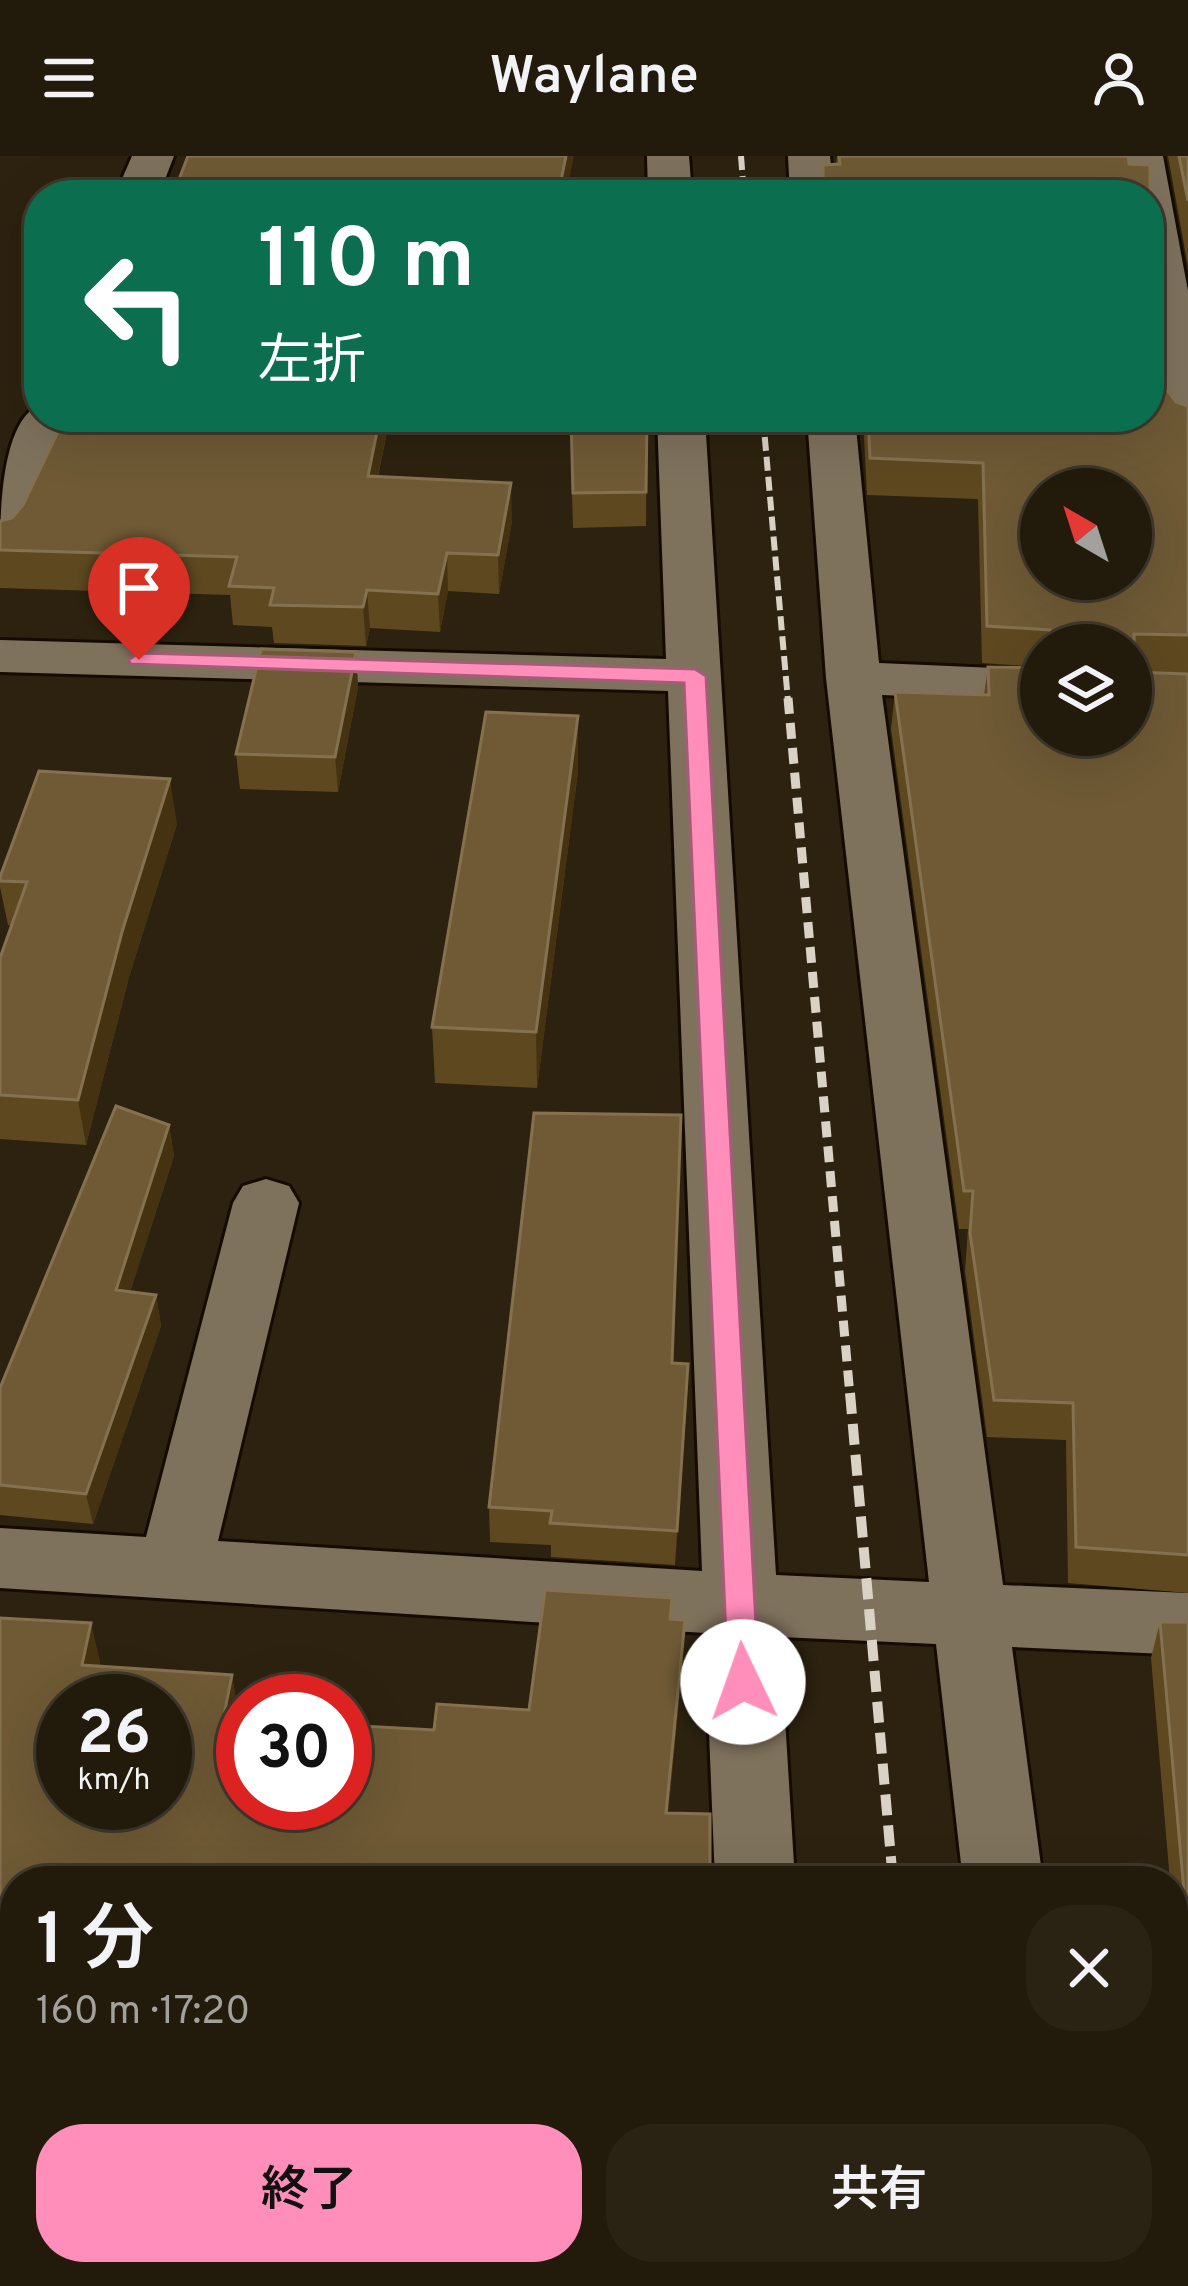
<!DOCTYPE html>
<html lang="ja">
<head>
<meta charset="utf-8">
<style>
	:root { --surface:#221a0b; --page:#2a2314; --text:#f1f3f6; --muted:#a2a19d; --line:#3f382c; --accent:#ff8eba }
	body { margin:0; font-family:Overpass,"Noto Sans JP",sans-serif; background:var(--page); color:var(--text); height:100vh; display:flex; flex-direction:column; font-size:45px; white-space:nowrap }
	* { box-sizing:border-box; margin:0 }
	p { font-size:39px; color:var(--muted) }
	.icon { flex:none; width:66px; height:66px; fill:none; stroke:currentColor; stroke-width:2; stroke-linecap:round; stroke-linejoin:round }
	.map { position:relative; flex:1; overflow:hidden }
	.panel { position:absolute; left:0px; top:1710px; width:1188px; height:420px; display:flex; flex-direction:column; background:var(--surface); border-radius:48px 48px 0 0; box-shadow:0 12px 48px #0002,0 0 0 3px var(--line) }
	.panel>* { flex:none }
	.banner { position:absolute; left:24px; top:24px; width:1140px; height:252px; border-radius:48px; box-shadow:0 12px 48px #0002,0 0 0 3px var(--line); background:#0b6e4f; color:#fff; overflow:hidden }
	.needle { width:78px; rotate:321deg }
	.tools { position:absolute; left:1020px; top:312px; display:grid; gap:24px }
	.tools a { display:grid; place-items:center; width:132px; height:132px; border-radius:50%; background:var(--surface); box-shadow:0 12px 48px #0002,0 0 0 3px var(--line); font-size:60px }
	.speed { position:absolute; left:36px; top:1518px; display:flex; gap:24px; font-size:60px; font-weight:700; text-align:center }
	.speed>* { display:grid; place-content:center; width:156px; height:156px; border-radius:50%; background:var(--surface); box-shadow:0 12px 48px #0002,0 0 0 3px var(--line); line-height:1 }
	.speed small { font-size:30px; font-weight:400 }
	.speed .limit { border:18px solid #d22; background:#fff; color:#111 }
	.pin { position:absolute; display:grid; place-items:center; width:102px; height:102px; color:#fff; margin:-123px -51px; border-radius:50% 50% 50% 0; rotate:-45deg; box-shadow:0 0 12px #0007 }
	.pin .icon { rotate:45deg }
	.me { position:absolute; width:132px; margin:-66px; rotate:357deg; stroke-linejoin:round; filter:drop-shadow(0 0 9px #0008) }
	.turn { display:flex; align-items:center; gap:42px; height:252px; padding:0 36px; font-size:54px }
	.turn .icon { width:156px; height:156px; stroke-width:2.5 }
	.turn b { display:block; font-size:84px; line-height:102px }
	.round { display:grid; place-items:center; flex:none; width:126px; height:126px; border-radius:48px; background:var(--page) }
	.overview { display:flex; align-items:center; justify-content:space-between; height:204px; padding:0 36px }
	h1 { font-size:72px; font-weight:600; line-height:90px }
	.primary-button { display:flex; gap:24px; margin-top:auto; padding:24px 36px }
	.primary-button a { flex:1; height:138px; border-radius:48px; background:var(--accent); color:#111; font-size:48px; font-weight:600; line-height:138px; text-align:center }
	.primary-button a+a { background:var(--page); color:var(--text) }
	header { display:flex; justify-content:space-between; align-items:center; height:156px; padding:0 36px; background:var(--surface); font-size:54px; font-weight:600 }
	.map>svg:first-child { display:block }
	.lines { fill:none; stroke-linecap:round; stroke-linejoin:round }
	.minor-casing { stroke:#150b00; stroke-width:6 }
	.minor { fill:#7f725d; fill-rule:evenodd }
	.rail-far2 { stroke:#dad2c5; stroke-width:6; stroke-dasharray:14 6; stroke-linecap:butt }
	.rail-far1 { stroke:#dad2c5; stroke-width:9; stroke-dasharray:16 9; stroke-linecap:butt }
	.rail { stroke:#dad2c5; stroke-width:10; stroke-dasharray:21 10; stroke-linecap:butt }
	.wall { fill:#5e4820; fill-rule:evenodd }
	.shaded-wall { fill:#443210 }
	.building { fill:#6f5a35; stroke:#847150; stroke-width:3; fill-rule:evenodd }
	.route { fill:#ff8eba; stroke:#a65c79; stroke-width:3 }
</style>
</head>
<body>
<header><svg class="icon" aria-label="menu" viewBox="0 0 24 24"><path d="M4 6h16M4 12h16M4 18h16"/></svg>Waylane<svg class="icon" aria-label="person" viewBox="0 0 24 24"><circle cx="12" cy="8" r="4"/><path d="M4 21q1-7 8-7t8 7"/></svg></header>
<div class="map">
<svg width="1188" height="2130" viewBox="0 0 1188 2130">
	<rect width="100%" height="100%" fill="#2d220f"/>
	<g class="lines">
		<defs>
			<g id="minor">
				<path d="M132,0H174L159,39H115Z"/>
				<path d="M647,0H689L692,39H648Z"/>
				<path d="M788,0H830L834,39H790Z"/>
				<path d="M1121,0H1163L1188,135V283L1171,278L1164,268L1149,176V39H1127Z"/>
				<path d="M39,249V261H73L26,385L18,396L0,400C0,362 0,267 39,249Z"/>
				<path d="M657,261H705L776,1419L929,1426L826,522L807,261H855L879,507L1041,514V546L882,539L1003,1429L1188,1437V1499L1012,1491L1043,1725H963L936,1488L780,1481L795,1725H715L705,1477L0,1432V1372L146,1381L233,1047L243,1030L266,1023L289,1030L299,1047L218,1385L702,1415L668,535L0,516V484L666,503Z"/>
				<path d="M731,2115H821L822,2130H732Z"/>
				<path d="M1007,2115H1097L1099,2130H1009Z"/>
			</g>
		</defs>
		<use href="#minor" class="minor-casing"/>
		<use href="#minor" class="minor"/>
		<g class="rail-far2">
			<path d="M741,0L744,39"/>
			<path d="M763,261L788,545"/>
		</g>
		<path class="rail-far1" d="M788,542L850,1240"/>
		<g class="rail">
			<path d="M850,1237L893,1725"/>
			<path d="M930,2115L931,2130"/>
		</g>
	</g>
	<g class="wall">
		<path d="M837,0H1128L1129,8L1150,9V141L1166,233L1176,246L1188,250V517L1134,515L1188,518V1437L1068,1427L1066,1284L987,1281L965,1115L968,1073H959L891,573L895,536L984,539L988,511L1041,512V579H1131V489H1041V511L982,507L978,343L867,339L863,261H1149V39H821L823,9L836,8ZM1041,333H1131V423H1041Z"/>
		<path d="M1168,0H1188V111Z"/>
		<path d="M390,261L378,321L512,365L499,438L448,435L440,476L370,472L366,490L274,487L272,471L233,469L230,439L0,432V365Z"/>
		<path d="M570,261H647L646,370L573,372Z"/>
		<path d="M356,496L358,531L338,636L240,633L236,598Z"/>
		<path d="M578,615L537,932L435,927L432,871Z"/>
		<path d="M177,668L129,821L86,989L0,983V802L12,770L8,769L0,731V721Z"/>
		<path d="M169,969L174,1000L130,1136L156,1139L161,1170L93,1368L0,1359V1232Z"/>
		<path d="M672,1207L687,1243L675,1409L551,1401V1389L490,1386L489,1351Z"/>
		<path d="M0,1462L100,1505L99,1510L232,1519L238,1556L237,1564L434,1574L529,1554L671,1463L683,1502L668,1657L15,1725V1891L0,1890Z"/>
		<path d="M1160,1466H1188V2130H1107L1105,2115H1173L1186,1912L1173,1762V1725H1170L1151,1502Z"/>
	</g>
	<g class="shaded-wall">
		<path d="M566,0H574L566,39H558Z"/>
		<path d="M380,261H390L370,358L368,320Z"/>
		<path d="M511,327L512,365L499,438L498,399Z"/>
		<path d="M447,397L448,435L440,476L438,438Z"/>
		<path d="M367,434L370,472L366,490L363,451Z"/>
		<path d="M356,496L358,531L338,636L335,601Z"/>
		<path d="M578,560V615L537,932L536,876Z"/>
		<path d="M170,623L177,668L129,821L86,989L78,944L122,776Z"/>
		<path d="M169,969L174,1000L121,1164L116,1134Z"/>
		<path d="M156,1139L161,1170L93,1368L86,1338Z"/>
		<path d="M688,1208L687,1243L675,1409L677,1375Z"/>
		<path d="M685,1464L683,1502L665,1693L666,1657Z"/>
		<path d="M91,1467L100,1505L91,1545L82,1509Z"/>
		<path d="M232,1519L238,1556L230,1600L223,1564Z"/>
	</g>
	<g class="building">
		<path d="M188,0H566L558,39H173Z"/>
		<path d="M839,0H1128L1129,8L1150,9V141L1166,233L1176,246L1188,250V479L1134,478V516L1188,518V1399L1076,1391L1073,1247L994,1244L970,1077L973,1035H964L895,536L989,539L988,511L1041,512V579H1131V489H1050V474L987,470L983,307L870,302L868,261H1149V39H823V9L840,8ZM1041,333H1131V423H1041Z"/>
		<path d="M1179,0H1188V45Z"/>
		<path d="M65,261H380L368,320L511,327L498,399L447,397L438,438L367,434L363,451L270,449L274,432L229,430L237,401L0,394V365L12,362L23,349Z"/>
		<path d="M571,261H647L646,336L573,337Z"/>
		<path d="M261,493L356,496L335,601L236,598Z"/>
		<path d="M486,556L578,560L536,876L432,871Z"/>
		<path d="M39,615L170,623L122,776L78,944L0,939V802L27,726L0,725V721Z"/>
		<path d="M116,950L169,969L116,1134L156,1139L86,1338L0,1329V1232Z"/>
		<path d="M534,957L681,959L672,1207L688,1208L677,1375L550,1367L552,1355L489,1351Z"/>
		<path d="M545,1434L672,1442L670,1463L685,1464L666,1657L710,1658V1725H15V1857L0,1856V1462L91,1467L82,1509L232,1519L223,1564H243V1647H345V1569L434,1574L437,1548L529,1554ZM63,1545H165V1647H63Z"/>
		<path d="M1160,1466H1188V1780Z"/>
		<path d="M1173,1912H1188V2130H1121L1119,2115H1173Z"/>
		<path d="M153,2115H612L611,2130H150Z"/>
	</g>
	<path class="route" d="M139,497L695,513L706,520L759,1526L755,1535H732L728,1526L684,527L131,508L128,504Z"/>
</svg>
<div class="tools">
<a><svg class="needle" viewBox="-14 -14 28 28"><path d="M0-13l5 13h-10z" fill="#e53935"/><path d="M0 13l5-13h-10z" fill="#a2a19d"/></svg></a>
<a><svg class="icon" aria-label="layers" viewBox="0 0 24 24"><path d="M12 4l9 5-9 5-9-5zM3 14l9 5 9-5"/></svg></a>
</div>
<div class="speed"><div>26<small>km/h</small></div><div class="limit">30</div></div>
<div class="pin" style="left:139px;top:504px;background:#d93025"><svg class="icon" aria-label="arrive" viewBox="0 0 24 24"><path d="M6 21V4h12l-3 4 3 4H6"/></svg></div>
<svg class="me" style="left:743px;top:1526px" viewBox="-20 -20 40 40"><circle r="19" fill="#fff"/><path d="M0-13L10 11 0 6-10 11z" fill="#ff8eba"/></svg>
<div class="banner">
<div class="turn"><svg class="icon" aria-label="left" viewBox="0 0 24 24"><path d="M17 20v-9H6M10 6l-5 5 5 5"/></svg><div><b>110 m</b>左折</div></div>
</div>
<section class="panel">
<div class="overview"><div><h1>1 分</h1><p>160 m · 17:20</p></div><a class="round"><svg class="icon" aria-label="close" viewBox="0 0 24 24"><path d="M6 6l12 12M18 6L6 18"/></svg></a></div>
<div class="primary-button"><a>終了</a><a>共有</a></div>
</section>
</div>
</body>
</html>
